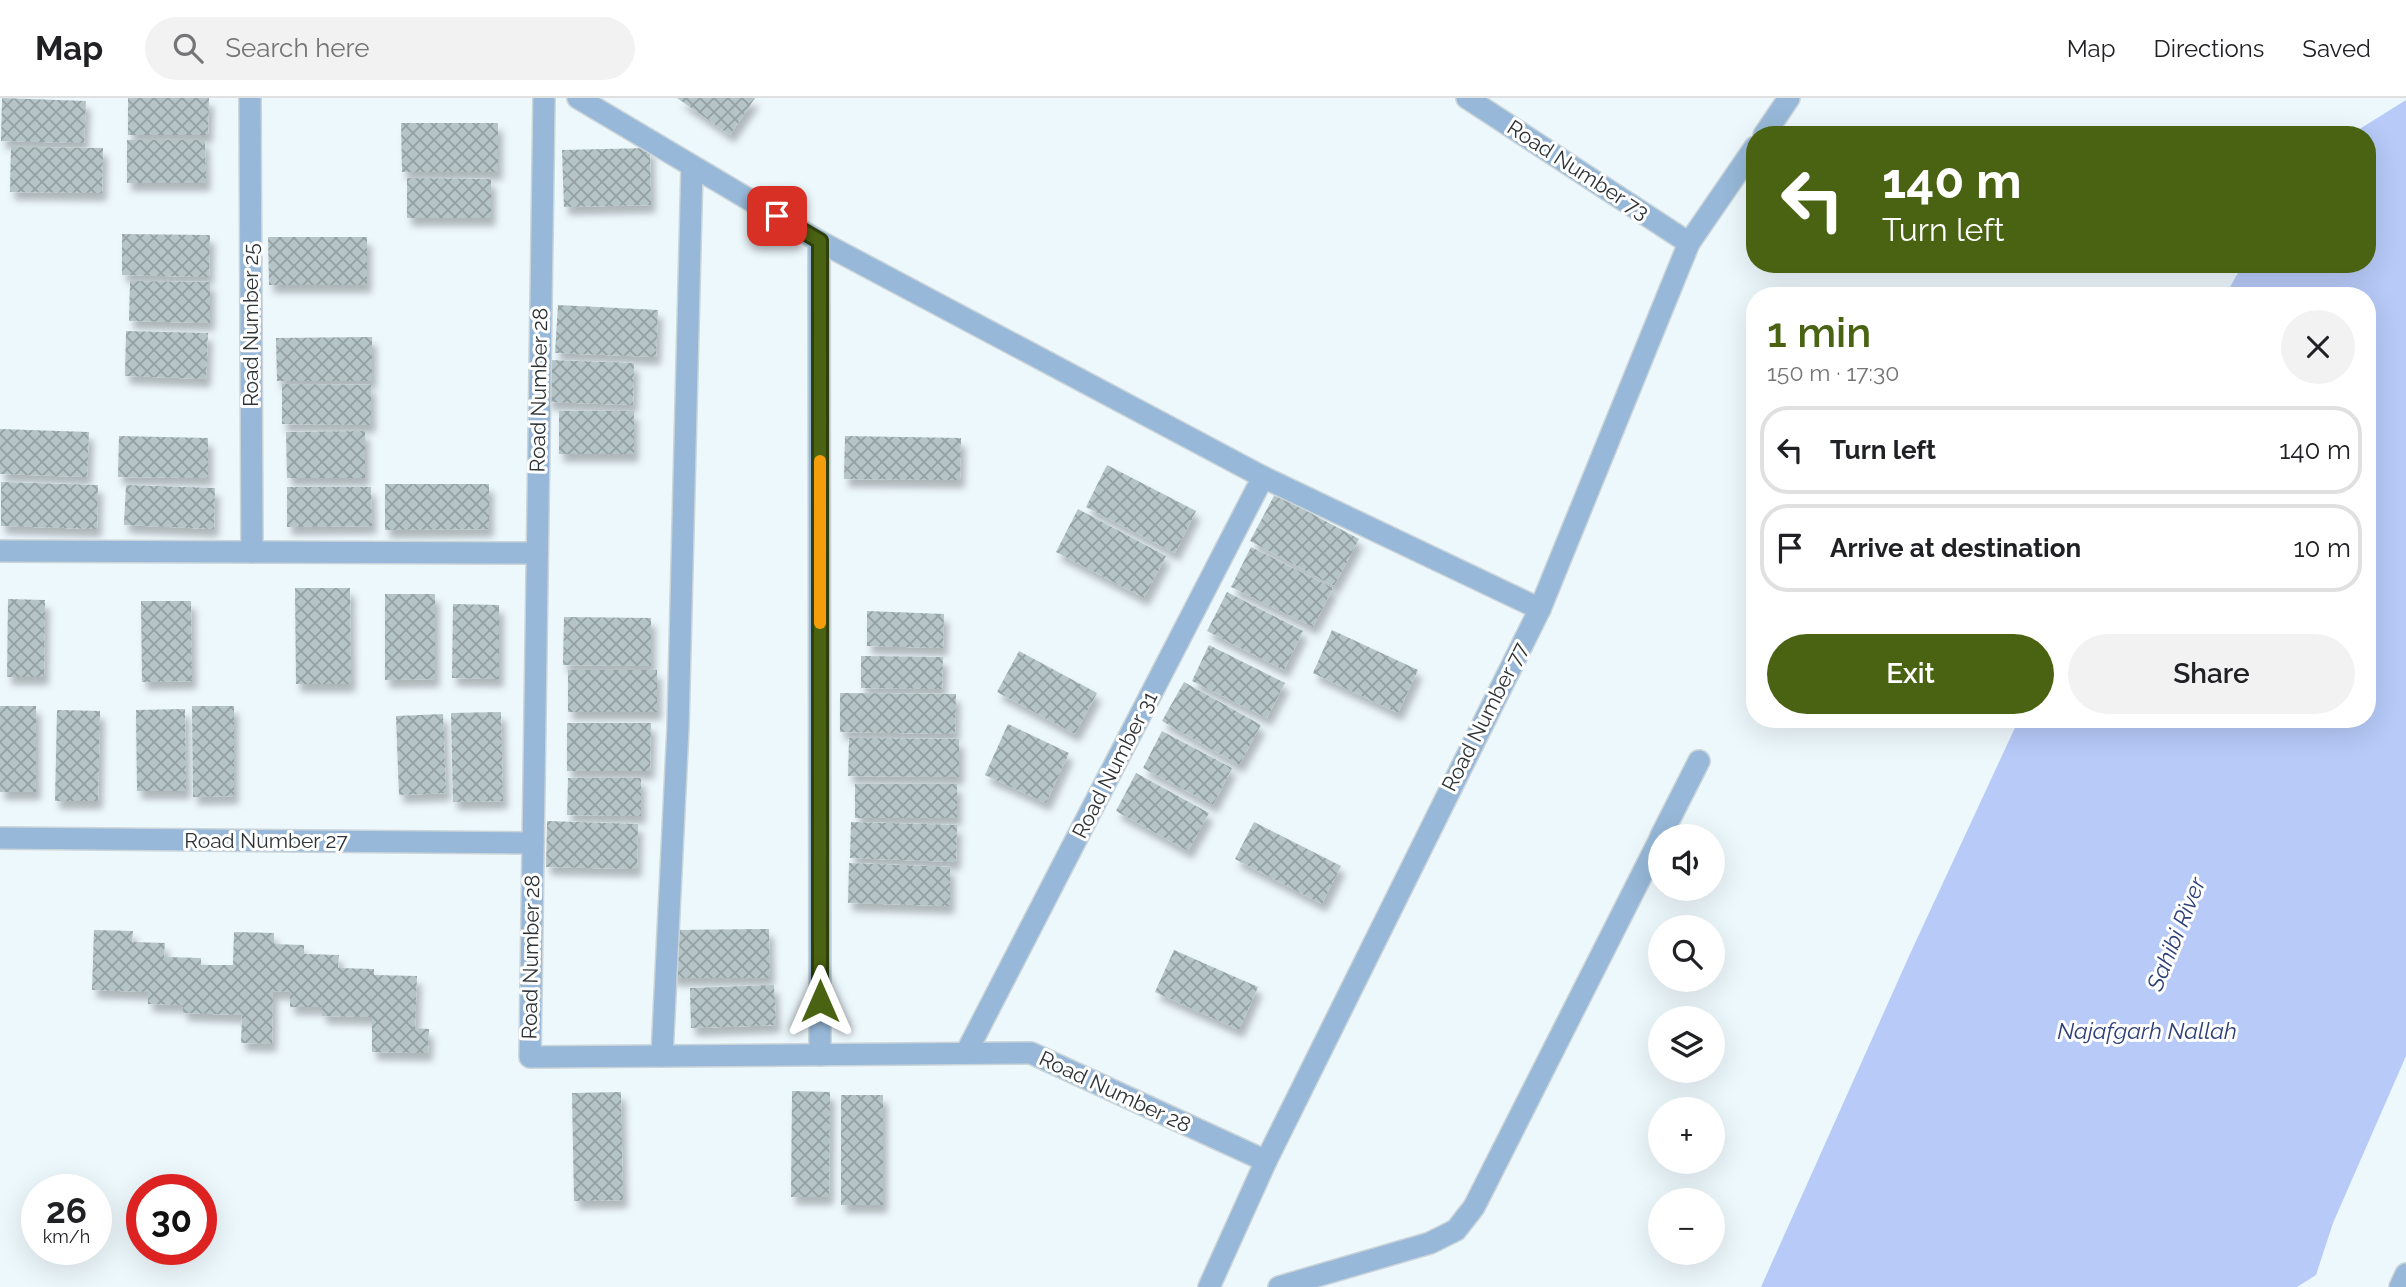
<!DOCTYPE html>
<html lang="en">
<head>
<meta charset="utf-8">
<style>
	:root { --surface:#fff; --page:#f2f2f2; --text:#202124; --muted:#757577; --line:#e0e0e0; --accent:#4a6312 }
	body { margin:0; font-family:Raleway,sans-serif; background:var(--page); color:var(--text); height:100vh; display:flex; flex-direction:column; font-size:26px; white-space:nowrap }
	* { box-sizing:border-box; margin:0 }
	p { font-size:23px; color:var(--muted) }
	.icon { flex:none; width:38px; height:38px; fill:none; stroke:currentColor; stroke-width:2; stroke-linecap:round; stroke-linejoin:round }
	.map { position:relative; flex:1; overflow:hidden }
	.sheet { position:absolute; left:1746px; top:189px; width:630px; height:441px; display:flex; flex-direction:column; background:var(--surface); border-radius:28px; box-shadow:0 7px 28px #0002 }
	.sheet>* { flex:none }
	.hud { position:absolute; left:1746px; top:28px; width:630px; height:147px; border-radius:28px; box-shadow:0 7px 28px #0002; background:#4a6312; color:#fff; overflow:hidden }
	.fabs { position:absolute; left:1648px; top:726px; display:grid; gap:14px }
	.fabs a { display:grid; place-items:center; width:77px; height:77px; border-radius:50%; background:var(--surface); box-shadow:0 7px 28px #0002; font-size:35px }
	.speed { position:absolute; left:21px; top:1076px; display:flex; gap:14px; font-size:35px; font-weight:700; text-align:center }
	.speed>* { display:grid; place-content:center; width:91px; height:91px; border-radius:50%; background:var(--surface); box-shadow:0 7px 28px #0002; line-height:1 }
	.speed small { font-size:18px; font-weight:400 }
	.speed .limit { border:10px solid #d22; background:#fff; color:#111 }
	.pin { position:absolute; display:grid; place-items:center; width:60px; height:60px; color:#fff; margin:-30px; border-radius:14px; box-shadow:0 4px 10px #0006 }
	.me { position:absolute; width:77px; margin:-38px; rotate:0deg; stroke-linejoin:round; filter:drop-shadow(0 0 5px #0008) }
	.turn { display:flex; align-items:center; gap:24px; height:147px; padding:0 21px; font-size:32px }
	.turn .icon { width:91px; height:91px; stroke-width:2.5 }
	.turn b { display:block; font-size:49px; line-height:60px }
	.round { display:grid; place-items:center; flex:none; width:74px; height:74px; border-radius:37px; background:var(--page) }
	.headline { display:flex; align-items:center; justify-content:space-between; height:119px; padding:0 21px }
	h1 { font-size:42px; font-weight:600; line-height:52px; color:var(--accent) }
	.cta { display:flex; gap:14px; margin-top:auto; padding:14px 21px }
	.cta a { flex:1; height:80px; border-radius:42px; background:var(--accent); color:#fff; font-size:28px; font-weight:600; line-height:80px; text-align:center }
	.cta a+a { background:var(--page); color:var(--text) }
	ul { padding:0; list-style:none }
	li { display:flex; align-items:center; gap:21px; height:88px; margin:0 14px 10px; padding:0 7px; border:4px solid var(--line); border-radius:28px }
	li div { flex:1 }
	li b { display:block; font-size:26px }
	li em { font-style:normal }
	header { display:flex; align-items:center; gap:42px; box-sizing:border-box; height:98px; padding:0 35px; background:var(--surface); border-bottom:2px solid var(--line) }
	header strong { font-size:33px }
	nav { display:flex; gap:38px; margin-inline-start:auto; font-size:24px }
	.search { width:490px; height:63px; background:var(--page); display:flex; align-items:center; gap:18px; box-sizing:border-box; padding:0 24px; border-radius:38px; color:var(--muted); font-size:26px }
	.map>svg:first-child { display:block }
	.water { fill:#b7caf8 }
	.building { fill:url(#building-cross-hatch); filter:url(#shadow) }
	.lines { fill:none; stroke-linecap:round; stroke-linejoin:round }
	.minor-casing { stroke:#cbd5d9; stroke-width:24 }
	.minor { stroke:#97b8d8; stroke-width:21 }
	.route-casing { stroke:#30400c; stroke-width:18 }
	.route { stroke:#4a6312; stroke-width:12 }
	.slow { stroke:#f59e0b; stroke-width:12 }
	.labels { text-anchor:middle; stroke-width:6; stroke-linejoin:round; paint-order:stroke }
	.street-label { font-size:21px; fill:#2e3335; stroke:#fff }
	.water-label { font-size:23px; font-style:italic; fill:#2e4079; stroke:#fff }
</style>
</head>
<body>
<header>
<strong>Map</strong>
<div class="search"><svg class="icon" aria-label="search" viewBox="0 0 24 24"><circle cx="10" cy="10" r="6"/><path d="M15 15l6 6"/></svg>Search here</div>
<nav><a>Map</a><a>Directions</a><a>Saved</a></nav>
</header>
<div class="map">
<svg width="2406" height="1189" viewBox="0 0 2406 1189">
	<defs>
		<pattern id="building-cross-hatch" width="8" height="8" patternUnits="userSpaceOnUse" patternTransform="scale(1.75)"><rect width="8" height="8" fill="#b5c4c6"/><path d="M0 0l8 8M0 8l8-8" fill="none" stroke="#94a0a2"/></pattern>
		<filter id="shadow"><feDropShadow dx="4.5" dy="8" stdDeviation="3.5" flood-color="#0004"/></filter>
	</defs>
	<rect width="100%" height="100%" fill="#edf8fd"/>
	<path class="water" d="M2406,2V958L2333,1125L2316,1177L2297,1189H1761L1910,856L2019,621H2368V198H2225L2243,166H2368V37H2350Z"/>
	<g class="building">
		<path d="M2,0L86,3L84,45L1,43Z"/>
		<path d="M128,0H209L208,37H128Z"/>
		<path d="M677,0H755L730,37Z"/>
		<path d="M401,25H498V74H402Z"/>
		<path d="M127,42H205L206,85H127Z"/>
		<path d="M11,49L103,50L102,95L10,94Z"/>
		<path d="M650,50L651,107L564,109L562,52Z"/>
		<path d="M407,80L491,81V120H407Z"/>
		<path d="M122,136L210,137L209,179L122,177Z"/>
		<path d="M268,139H367V187H269Z"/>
		<path d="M130,183L210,184V225L129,223Z"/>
		<path d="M558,207L658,212L656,259L555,255Z"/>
		<path d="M126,233L208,235L206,281L125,278Z"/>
		<path d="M372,239V283H277L276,240Z"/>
		<path d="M549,262L634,265L633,307L547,304Z"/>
		<path d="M282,286L371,287V327L282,326Z"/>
		<rect x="559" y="313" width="75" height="43"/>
		<path d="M0,331L89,334L87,379L0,376Z"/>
		<path d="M365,333V380H287L286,334Z"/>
		<path d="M119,338L208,340V380L118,379Z"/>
		<path d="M845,338L961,340L960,382L844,381Z"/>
		<path d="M1107,367L1196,413L1175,455L1086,409Z"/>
		<path d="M1,384L98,387L97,431L1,428Z"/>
		<path d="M385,386H489V431L385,432Z"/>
		<path d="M126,387L215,390L214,431L124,427Z"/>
		<path d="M287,389H371L372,428L287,429Z"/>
		<path d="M1275,396L1359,441L1334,488L1250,443Z"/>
		<path d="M1078,411L1166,458L1144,500L1056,454Z"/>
		<path d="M1251,449L1333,490L1313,529L1231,489Z"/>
		<path d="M295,490H350L351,586H296Z"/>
		<path d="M1227,494L1303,533L1284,572L1207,533Z"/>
		<path d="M385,496H435V581L385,582Z"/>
		<path d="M8,501L45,502L44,579H7Z"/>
		<path d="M141,503H191L192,583L142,584Z"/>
		<path d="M453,506L499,507V581L452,580Z"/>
		<path d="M867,513L944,516L943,550L867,548Z"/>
		<path d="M564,519L651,520V568L563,567Z"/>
		<path d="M1332,532L1418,572L1398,615L1313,575Z"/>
		<path d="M1209,547L1285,585L1267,620L1192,583Z"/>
		<path d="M1019,553L1097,595L1075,636L997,594Z"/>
		<path d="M861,558L943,559L942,591L861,590Z"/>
		<rect x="568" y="572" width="89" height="42"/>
		<path d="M1184,584L1261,627L1239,667L1162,623Z"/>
		<path d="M840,595L956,596L955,636L840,634Z"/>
		<rect x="0" y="608" width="36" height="86"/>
		<path d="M192,608H234V698L193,699Z"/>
		<path d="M185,611L186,693H137L136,612Z"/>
		<path d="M57,612L100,613L98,703H55Z"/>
		<path d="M501,614L503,703L453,704L451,615Z"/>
		<path d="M443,616L446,695L399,697L396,618Z"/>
		<path d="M567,625H651L650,673H567Z"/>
		<path d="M1008,626L1069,655L1046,705L985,677Z"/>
		<path d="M1162,633L1232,670L1213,707L1143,670Z"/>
		<path d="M849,640L959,641V679L848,678Z"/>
		<path d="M1136,675L1209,715L1188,753L1116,713Z"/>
		<path d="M568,680H641V718L567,717Z"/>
		<rect x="855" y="686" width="102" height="34"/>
		<path d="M547,723L638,726L637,771L546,769Z"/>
		<path d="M851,724L957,727L956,764L850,760Z"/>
		<path d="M1254,724L1341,768L1322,806L1235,761Z"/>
		<path d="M849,765L950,769V808L848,805Z"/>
		<path d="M769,831L770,880H671L670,832Z"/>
		<path d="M94,832L133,833L132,844L165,845L164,859L201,860V867H233L234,834L274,835V846L304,847V856L339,857L338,870L374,871V877L417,878L415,930L429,931L428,955L372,954V919L322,918V909H290V894L273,893L272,946L241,945L242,917L183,915V907L148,906V894L92,892Z"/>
		<path d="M1174,852L1258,889L1239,932L1155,894Z"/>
		<path d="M774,887L776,927L691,930L690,890Z"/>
		<path d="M792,993L830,994L829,1099H791Z"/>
		<path d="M621,994L623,1102L574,1103L572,995Z"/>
		<rect x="841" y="997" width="42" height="110"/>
	</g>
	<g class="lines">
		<defs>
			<g id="minor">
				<path d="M250,0L252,454"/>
				<path d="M544,0L530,959L1031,955L1266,1063"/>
				<path d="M578,0L819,143L1263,379L1540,511"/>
				<path d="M1467,0L1689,145"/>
				<path d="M1764,37L1789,0"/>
				<path d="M819,143L820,957"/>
				<path d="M0,453L537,455"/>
				<path d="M1661,738L1699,663"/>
				<path d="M0,740L533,745"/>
				<path d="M966,955L1263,379"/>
				<path d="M662,958L678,629L692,68"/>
				<path d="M1209,1189L1266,1063L1540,511L1689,145L1755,49"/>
				<path d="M1279,1189L1430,1145L1456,1132L1474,1109L1661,739"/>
				<path d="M2400,1189L2406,1176"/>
			</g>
		</defs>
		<use href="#minor" class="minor-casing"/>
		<use href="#minor" class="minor"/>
	</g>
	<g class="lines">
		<defs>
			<path id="route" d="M777,118L820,143V903"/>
		</defs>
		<use href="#route" class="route-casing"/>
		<use href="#route" class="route"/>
		<path class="slow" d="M820,363V525"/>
	</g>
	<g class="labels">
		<g class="street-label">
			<text transform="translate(1578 72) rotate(33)" y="7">Road Number 73</text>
			<text transform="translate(251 227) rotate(-90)" y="7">Road Number 25</text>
			<text transform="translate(539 292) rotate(-89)" y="7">Road Number 28</text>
			<text transform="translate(1485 619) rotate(-63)" y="7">Road Number 77</text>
			<text transform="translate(1115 667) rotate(-63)" y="7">Road Number 31</text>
			<text x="266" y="750">Road Number 27</text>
			<text transform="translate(531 859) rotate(-89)" y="7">Road Number 28</text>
			<text transform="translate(1115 994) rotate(25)" y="7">Road Number 28</text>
		</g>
		<g class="water-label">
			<text transform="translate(2176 836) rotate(-68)" y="8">Sahibi River</text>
			<text x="2147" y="941">Najafgarh Nallah</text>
		</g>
	</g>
</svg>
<div class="fabs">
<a><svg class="icon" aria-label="sound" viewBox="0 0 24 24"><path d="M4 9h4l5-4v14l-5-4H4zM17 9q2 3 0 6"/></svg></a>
<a><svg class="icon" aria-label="search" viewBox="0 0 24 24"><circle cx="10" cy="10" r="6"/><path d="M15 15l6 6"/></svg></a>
<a><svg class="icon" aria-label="layers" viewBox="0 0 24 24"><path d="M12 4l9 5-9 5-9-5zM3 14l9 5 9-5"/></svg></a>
<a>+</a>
<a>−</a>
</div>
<div class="speed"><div>26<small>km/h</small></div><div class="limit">30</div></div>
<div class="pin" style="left:777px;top:118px;background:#d93025"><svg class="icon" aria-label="arrive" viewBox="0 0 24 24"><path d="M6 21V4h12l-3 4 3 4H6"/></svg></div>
<svg class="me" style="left:820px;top:903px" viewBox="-20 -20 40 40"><path d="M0-17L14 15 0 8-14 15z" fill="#4a6312" stroke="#fff" stroke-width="4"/></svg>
<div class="hud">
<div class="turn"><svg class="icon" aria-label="left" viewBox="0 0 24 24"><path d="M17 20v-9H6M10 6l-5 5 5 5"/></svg><div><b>140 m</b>Turn left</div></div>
</div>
<section class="sheet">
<div class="headline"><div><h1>1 min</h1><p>150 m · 17:30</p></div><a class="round"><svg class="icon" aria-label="close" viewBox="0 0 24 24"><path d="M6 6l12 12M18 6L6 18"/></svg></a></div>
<ul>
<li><svg class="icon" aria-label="left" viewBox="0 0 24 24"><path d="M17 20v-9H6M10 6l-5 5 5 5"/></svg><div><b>Turn left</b></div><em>140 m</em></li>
<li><svg class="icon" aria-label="arrive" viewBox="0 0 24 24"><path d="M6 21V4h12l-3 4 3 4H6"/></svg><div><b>Arrive at destination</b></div><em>10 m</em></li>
</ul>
<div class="cta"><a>Exit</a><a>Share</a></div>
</section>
</div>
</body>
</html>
